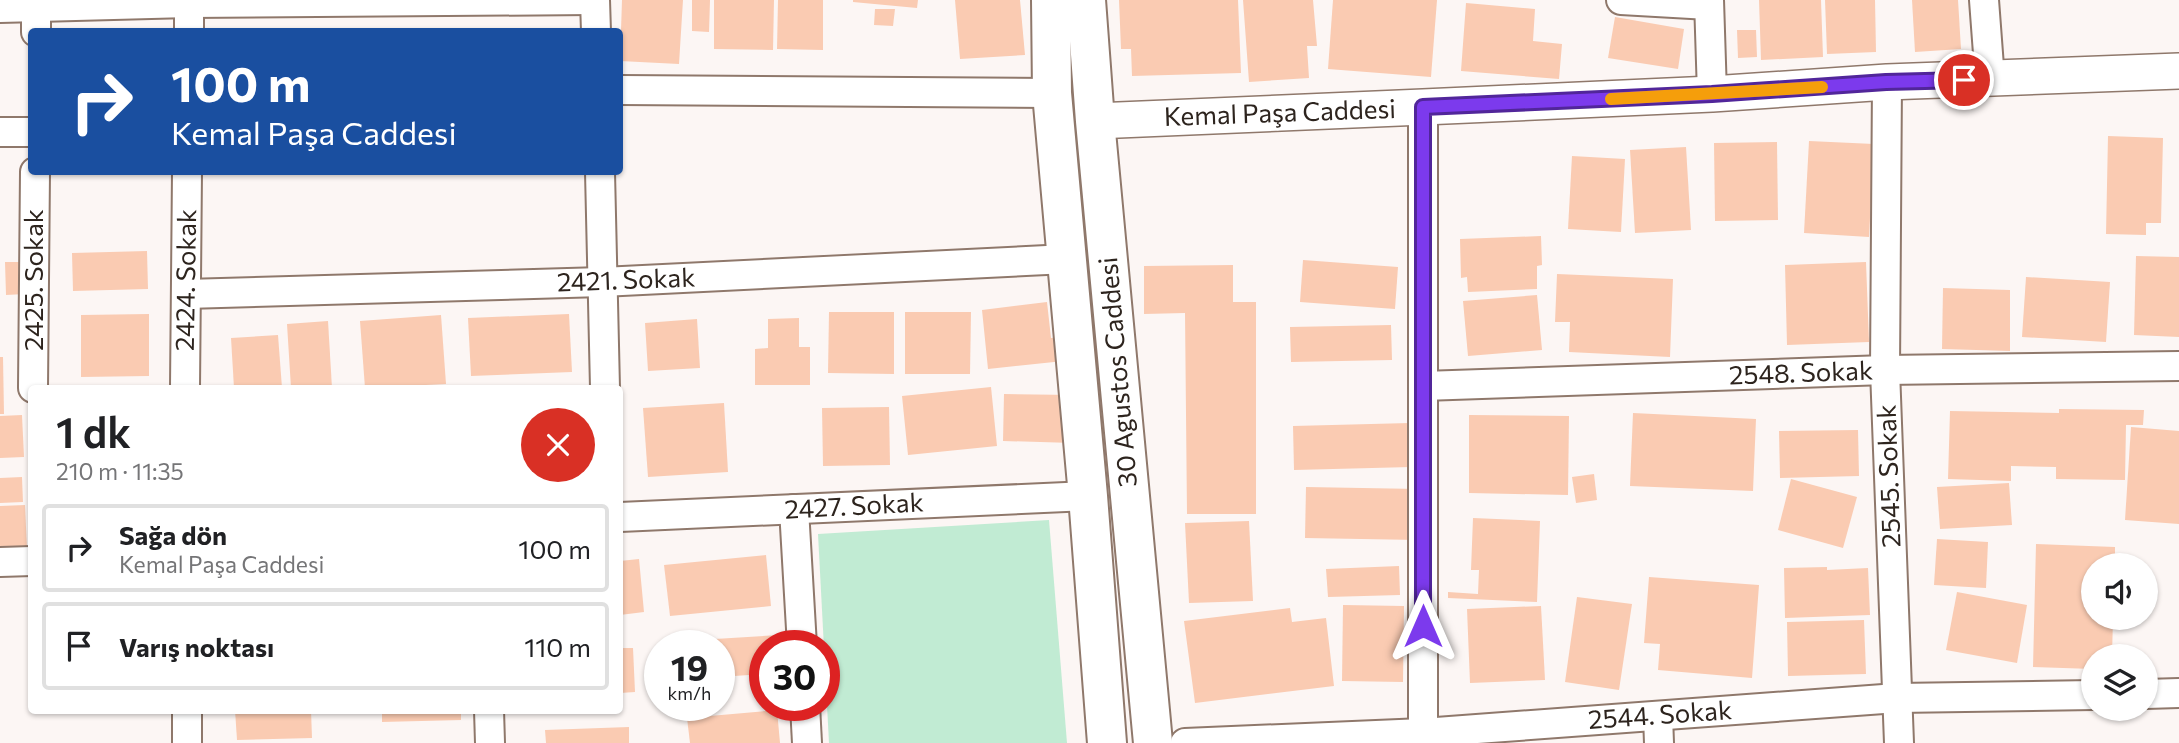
<!DOCTYPE html>
<html lang="tr">
<head>
<meta charset="utf-8">
<style>
	:root { --surface:#fff; --page:#f6f6f6; --text:#202124; --muted:#757577; --line:#e0e0e0 }
	body { margin:0; font-family:Commissioner,sans-serif; background:var(--page); color:var(--text); height:100vh; display:flex; flex-direction:column; font-size:26px; white-space:nowrap }
	* { box-sizing:border-box; margin:0 }
	p { font-size:23px; color:var(--muted) }
	.icon { flex:none; width:38px; height:38px; fill:none; stroke:currentColor; stroke-width:2; stroke-linecap:round; stroke-linejoin:round }
	.map { position:relative; flex:1; overflow:hidden }
	.side { position:absolute; left:28px; top:385px; width:595px; height:329px; display:flex; flex-direction:column; background:var(--surface); border-radius:7px; box-shadow:0 2px 5px #0004 }
	.side>* { flex:none }
	.guide { position:absolute; left:28px; top:28px; width:595px; height:147px; border-radius:7px; box-shadow:0 2px 5px #0004; background:#1a4fa0; color:#fff; overflow:hidden }
	.buttons { position:absolute; left:2081px; top:553px; display:grid; gap:14px }
	.buttons a { display:grid; place-items:center; width:77px; height:77px; border-radius:50%; background:var(--surface); box-shadow:0 2px 5px #0004; font-size:35px }
	.speed { position:absolute; left:644px; top:630px; display:flex; gap:14px; font-size:35px; font-weight:700; text-align:center }
	.speed>* { display:grid; place-content:center; width:91px; height:91px; border-radius:50%; background:var(--surface); box-shadow:0 2px 5px #0004; line-height:1 }
	.speed small { font-size:18px; font-weight:400 }
	.speed .limit { border:10px solid #d22; background:#fff; color:#111 }
	.pin { position:absolute; display:grid; place-items:center; width:60px; height:60px; color:#fff; margin:-30px; border:4px solid #fff; border-radius:50%; box-shadow:0 2px 7px #0007 }
	.me { position:absolute; width:77px; margin:-38px; rotate:0deg; stroke-linejoin:round; filter:drop-shadow(0 0 5px #0008) }
	.turn { display:flex; align-items:center; gap:24px; height:147px; padding:0 28px; font-size:32px }
	.turn .icon { width:91px; height:91px; stroke-width:2.5 }
	.turn b { display:block; font-size:49px; line-height:60px }
	.round { display:grid; place-items:center; flex:none; width:74px; height:74px; border-radius:37px; background:var(--page) }
	.head { display:flex; align-items:center; justify-content:space-between; height:119px; padding:0 28px }
	h1 { font-size:42px; font-weight:600; line-height:52px }
	ul { padding:0; list-style:none }
	li { display:flex; align-items:center; gap:21px; height:88px; margin:0 14px 10px; padding:0 14px; border:4px solid var(--line); border-radius:7px }
	li div { flex:1 }
	li b { display:block; font-size:26px }
	li em { font-style:normal }
	.map>svg:first-child { display:block }
	.green { fill:#c1ebd3 }
	.building { fill:#facbb2 }
	.lines { fill:none; stroke-linecap:round; stroke-linejoin:round }
	.minor-casing { stroke:#8f786b; stroke-width:32 }
	.tertiary-casing { stroke:#8f786b; stroke-width:38 }
	.secondary-casing { stroke:#8f786b; stroke-width:42 }
	.minor { stroke:#fff; stroke-width:28 }
	.tertiary { stroke:#fff; stroke-width:35 }
	.secondary { stroke:#fff; stroke-width:38 }
	.route-casing { stroke:#51269a; stroke-width:18 }
	.route { stroke:#7c3aed; stroke-width:12 }
	.slow { stroke:#f59e0b; stroke-width:12 }
	.labels { text-anchor:middle; stroke-width:5; stroke-linejoin:round; paint-order:stroke }
	.street-label { font-size:26px; fill:#2d241e; stroke:#fff }
</style>
</head>
<body>
<div class="map">
<svg width="2179" height="743" viewBox="0 0 2179 743">
	<rect width="100%" height="100%" fill="#fcf6f4"/>
	<path class="green" d="M1049,520L1067,743H829L818,534Z"/>
	<g class="building">
		<path d="M622,0H683L679,64L620,61Z"/>
		<path d="M692,0H710L709,32L692,31Z"/>
		<path d="M714,0H774L773,50L714,49Z"/>
		<path d="M778,0H823V50L777,49Z"/>
		<path d="M853,0H918L917,8L853,2Z"/>
		<path d="M955,0H1020L1025,55L960,59Z"/>
		<path d="M1119,0H1238L1241,73L1132,76L1131,49H1121Z"/>
		<path d="M1243,0H1313L1317,46H1307L1309,78L1249,82Z"/>
		<path d="M1333,0H1437L1431,77L1328,69Z"/>
		<path d="M1759,0H1821L1823,57L1761,60Z"/>
		<path d="M1825,0H1875L1876,52L1827,54Z"/>
		<path d="M1912,0H1958L1961,49L1915,52Z"/>
		<path d="M1466,3L1535,9L1533,41L1562,44L1559,79L1461,71Z"/>
		<path d="M875,9H895L893,26L874,25Z"/>
		<path d="M1615,17L1684,29L1678,69L1608,58Z"/>
		<path d="M1737,30H1756L1757,57L1738,58Z"/>
		<path d="M2108,136L2163,138L2161,223H2146V235L2106,234Z"/>
		<path d="M1809,141L1874,144L1869,237L1804,233Z"/>
		<path d="M1777,142L1778,220L1715,221L1714,143Z"/>
		<path d="M1686,147L1691,230L1635,233L1630,150Z"/>
		<path d="M1572,156L1625,159L1621,232L1568,229Z"/>
		<path d="M1541,236L1542,265L1537,266V289L1468,292L1467,277L1461,278L1460,239Z"/>
		<path d="M147,251L148,289L73,291L72,253Z"/>
		<path d="M2136,256L2179,257V337L2134,335Z"/>
		<path d="M1303,260L1398,267L1395,309L1300,302Z"/>
		<path d="M5,262H24L25,294L6,295Z"/>
		<path d="M1866,262L1869,342L1787,345L1785,265Z"/>
		<path d="M1233,265V302H1256V514H1187L1185,313L1144,314V266Z"/>
		<path d="M1557,274L1673,279L1670,357L1569,352L1570,322H1555Z"/>
		<path d="M2026,277L2110,282L2106,342L2022,337Z"/>
		<path d="M1943,288L2010,290V351L1942,349Z"/>
		<path d="M1537,295L1542,350L1468,356L1463,301Z"/>
		<path d="M1047,302L1051,338L1070,336L1073,360L988,369L982,310Z"/>
		<path d="M829,312H894V374L828,373Z"/>
		<path d="M905,312H971L970,374H905Z"/>
		<path d="M149,314V376L81,377V315Z"/>
		<path d="M569,314L572,372L471,376L468,318Z"/>
		<path d="M441,315L446,384L365,388L360,321Z"/>
		<path d="M799,318V347H810V385H755V349L768,348V319Z"/>
		<path d="M697,319L700,368L648,371L645,323Z"/>
		<path d="M328,321L332,388H291L287,324Z"/>
		<path d="M1391,325L1392,360L1291,362L1290,327Z"/>
		<path d="M278,335L282,388H234L231,338Z"/>
		<path d="M0,357H3L4,414H0Z"/>
		<path d="M991,387L997,446L908,455L902,396Z"/>
		<path d="M1004,394L1074,395L1073,443L1003,441Z"/>
		<path d="M724,403L728,472L648,477L643,408Z"/>
		<path d="M889,407L890,465L823,466L822,408Z"/>
		<path d="M2059,409L2144,410L2143,425H2126L2125,480L2056,479V467L2011,466V481L1948,479L1950,411L2059,413Z"/>
		<path d="M1633,413L1756,419L1753,491L1630,486Z"/>
		<path d="M22,415L24,457L0,458V416Z"/>
		<path d="M1469,415L1569,416L1568,495L1469,493Z"/>
		<path d="M1410,423L1411,467L1294,470L1293,426Z"/>
		<path d="M2131,427L2179,431V524L2125,520Z"/>
		<path d="M1858,430L1859,476L1780,478L1779,431Z"/>
		<path d="M1594,474L1597,500L1576,503L1572,477Z"/>
		<path d="M22,477L23,502L0,503V478Z"/>
		<path d="M1791,479L1857,497L1843,548L1778,530Z"/>
		<path d="M2009,483L2012,525L1940,529L1937,487Z"/>
		<path d="M1306,487L1419,489L1418,540L1305,538Z"/>
		<path d="M25,505L27,549L0,550V506Z"/>
		<path d="M1473,518L1540,521L1537,602L1448,598V592L1478,594L1479,570H1471Z"/>
		<path d="M1249,521L1253,601L1189,603L1185,523Z"/>
		<path d="M1937,539L1988,542L1986,588L1934,585Z"/>
		<path d="M2036,544L2115,547V565H2093V618H2113L2112,656H2093V669L2033,667Z"/>
		<path d="M766,555L771,606L670,616L664,565Z"/>
		<path d="M639,559L644,612L620,615V561Z"/>
		<path d="M1399,566L1400,595L1328,597L1326,569Z"/>
		<path d="M1827,567V570L1868,568L1870,615L1785,618L1784,568Z"/>
		<path d="M1649,577L1759,585L1752,678L1658,670L1660,644L1644,643Z"/>
		<path d="M1957,592L2027,605L2017,663L1946,650Z"/>
		<path d="M1577,597L1632,604L1619,690L1565,682Z"/>
		<path d="M1343,605L1404,606L1403,682L1342,681Z"/>
		<path d="M1541,606L1545,680L1470,683L1467,609Z"/>
		<path d="M1290,608L1292,622L1326,618L1334,686L1195,703L1184,621Z"/>
		<path d="M1864,620L1866,674L1788,676L1787,622Z"/>
		<path d="M778,635L779,646H765V674L719,677V646H682V641Z"/>
		<path d="M620,648H633L635,692L620,693Z"/>
		<path d="M235,710H311L312,738L237,740Z"/>
		<path d="M382,710H461V720L382,722Z"/>
		<path d="M777,710L780,743H690L687,718Z"/>
		<path d="M629,727V743H546L545,730Z"/>
	</g>
	<g class="lines">
		<defs>
			<g id="minor">
				<path d="M595,0L596,32"/>
				<path d="M1621,0L1709,5"/>
				<path d="M1709,0L1712,94"/>
				<path d="M1984,0L1990,80"/>
				<path d="M0,8L189,3L592,0"/>
				<path d="M36,32V0"/>
				<path d="M189,32V0"/>
				<path d="M1887,82L1885,370L1899,743"/>
				<path d="M620,90L1052,93"/>
				<path d="M1423,107V743"/>
				<path d="M0,132H32"/>
				<path d="M600,172L605,388"/>
				<path d="M186,294L602,282L1067,259"/>
				<path d="M1423,386L1885,370L2179,366"/>
				<path d="M33,388L35,172"/>
				<path d="M185,388L187,172"/>
				<path d="M794,509L802,646"/>
				<path d="M620,517L1088,496"/>
				<path d="M0,562L32,561"/>
				<path d="M2146,694L2179,693"/>
				<path d="M805,705L807,743"/>
				<path d="M187,710V743"/>
				<path d="M489,710L490,743"/>
				<path d="M1658,716L1659,743"/>
				<path d="M1185,743L1423,733L1897,698L2093,695"/>
			</g>
			<path id="tertiary" d="M1095,121L1423,107L1712,94L1887,82L2179,71"/>
			<g id="secondary">
				<path d="M1051,0L1052,93L1088,496L1107,743"/>
				<path d="M1086,0L1095,121L1153,743"/>
			</g>
		</defs>
		<use href="#minor" class="minor-casing"/>
		<use href="#tertiary" class="tertiary-casing"/>
		<use href="#secondary" class="secondary-casing"/>
		<use href="#minor" class="minor"/>
		<use href="#tertiary" class="tertiary"/>
		<use href="#secondary" class="secondary"/>
	</g>
	<g class="lines">
		<defs>
			<path id="route" d="M1423,626V107L1712,94L1886,82L1964,80"/>
		</defs>
		<use href="#route" class="route-casing"/>
		<use href="#route" class="route"/>
		<path class="slow" d="M1611,99L1822,87"/>
	</g>
	<g class="labels">
		<g class="street-label">
			<text transform="translate(1280 113) rotate(-2)" y="9">Kemal Paşa Caddesi</text>
			<text transform="translate(34 280) rotate(-90)" y="9">2425. Sokak</text>
			<text transform="translate(186 280) rotate(-89)" y="9">2424. Sokak</text>
			<text transform="translate(626 280) rotate(-2)" y="9">2421. Sokak</text>
			<text transform="translate(1118 372) rotate(-95)" y="9">30 Agustos Caddesi</text>
			<text transform="translate(1801 373) rotate(-2)" y="9">2548. Sokak</text>
			<text transform="translate(1889 476) rotate(-92)" y="9">2545. Sokak</text>
			<text transform="translate(854 506) rotate(-3)" y="9">2427. Sokak</text>
			<text transform="translate(1660 715) rotate(-4)" y="9">2544. Sokak</text>
		</g>
	</g>
</svg>
<div class="buttons">
<a><svg class="icon" aria-label="sound" viewBox="0 0 24 24"><path d="M4 9h4l5-4v14l-5-4H4zM17 9q2 3 0 6"/></svg></a>
<a><svg class="icon" aria-label="layers" viewBox="0 0 24 24"><path d="M12 4l9 5-9 5-9-5zM3 14l9 5 9-5"/></svg></a>
</div>
<div class="speed"><div>19<small>km/h</small></div><div class="limit">30</div></div>
<div class="pin" style="left:1964px;top:80px;background:#d93025"><svg class="icon" aria-label="arrive" viewBox="0 0 24 24"><path d="M6 21V4h12l-3 4 3 4H6"/></svg></div>
<svg class="me" style="left:1423px;top:626px" viewBox="-20 -20 40 40"><path d="M0-17L14 15 0 8-14 15z" fill="#7c3aed" stroke="#fff" stroke-width="4"/></svg>
<div class="guide">
<div class="turn"><svg class="icon" aria-label="right" viewBox="0 0 24 24"><path d="M7 20v-9h11M14 6l5 5-5 5"/></svg><div><b>100 m</b>Kemal Paşa Caddesi</div></div>
</div>
<section class="side">
<div class="head"><div><h1>1 dk</h1><p>210 m · 11:35</p></div><a class="round" style="background:#d93025;color:#fff"><svg class="icon" aria-label="close" viewBox="0 0 24 24"><path d="M6 6l12 12M18 6L6 18"/></svg></a></div>
<ul>
<li><svg class="icon" aria-label="right" viewBox="0 0 24 24"><path d="M7 20v-9h11M14 6l5 5-5 5"/></svg><div><b>Sağa dön</b><p>Kemal Paşa Caddesi</p></div><em>100 m</em></li>
<li><svg class="icon" aria-label="arrive" viewBox="0 0 24 24"><path d="M6 21V4h12l-3 4 3 4H6"/></svg><div><b>Varış noktası</b></div><em>110 m</em></li>
</ul>
</section>
</div>
</body>
</html>
